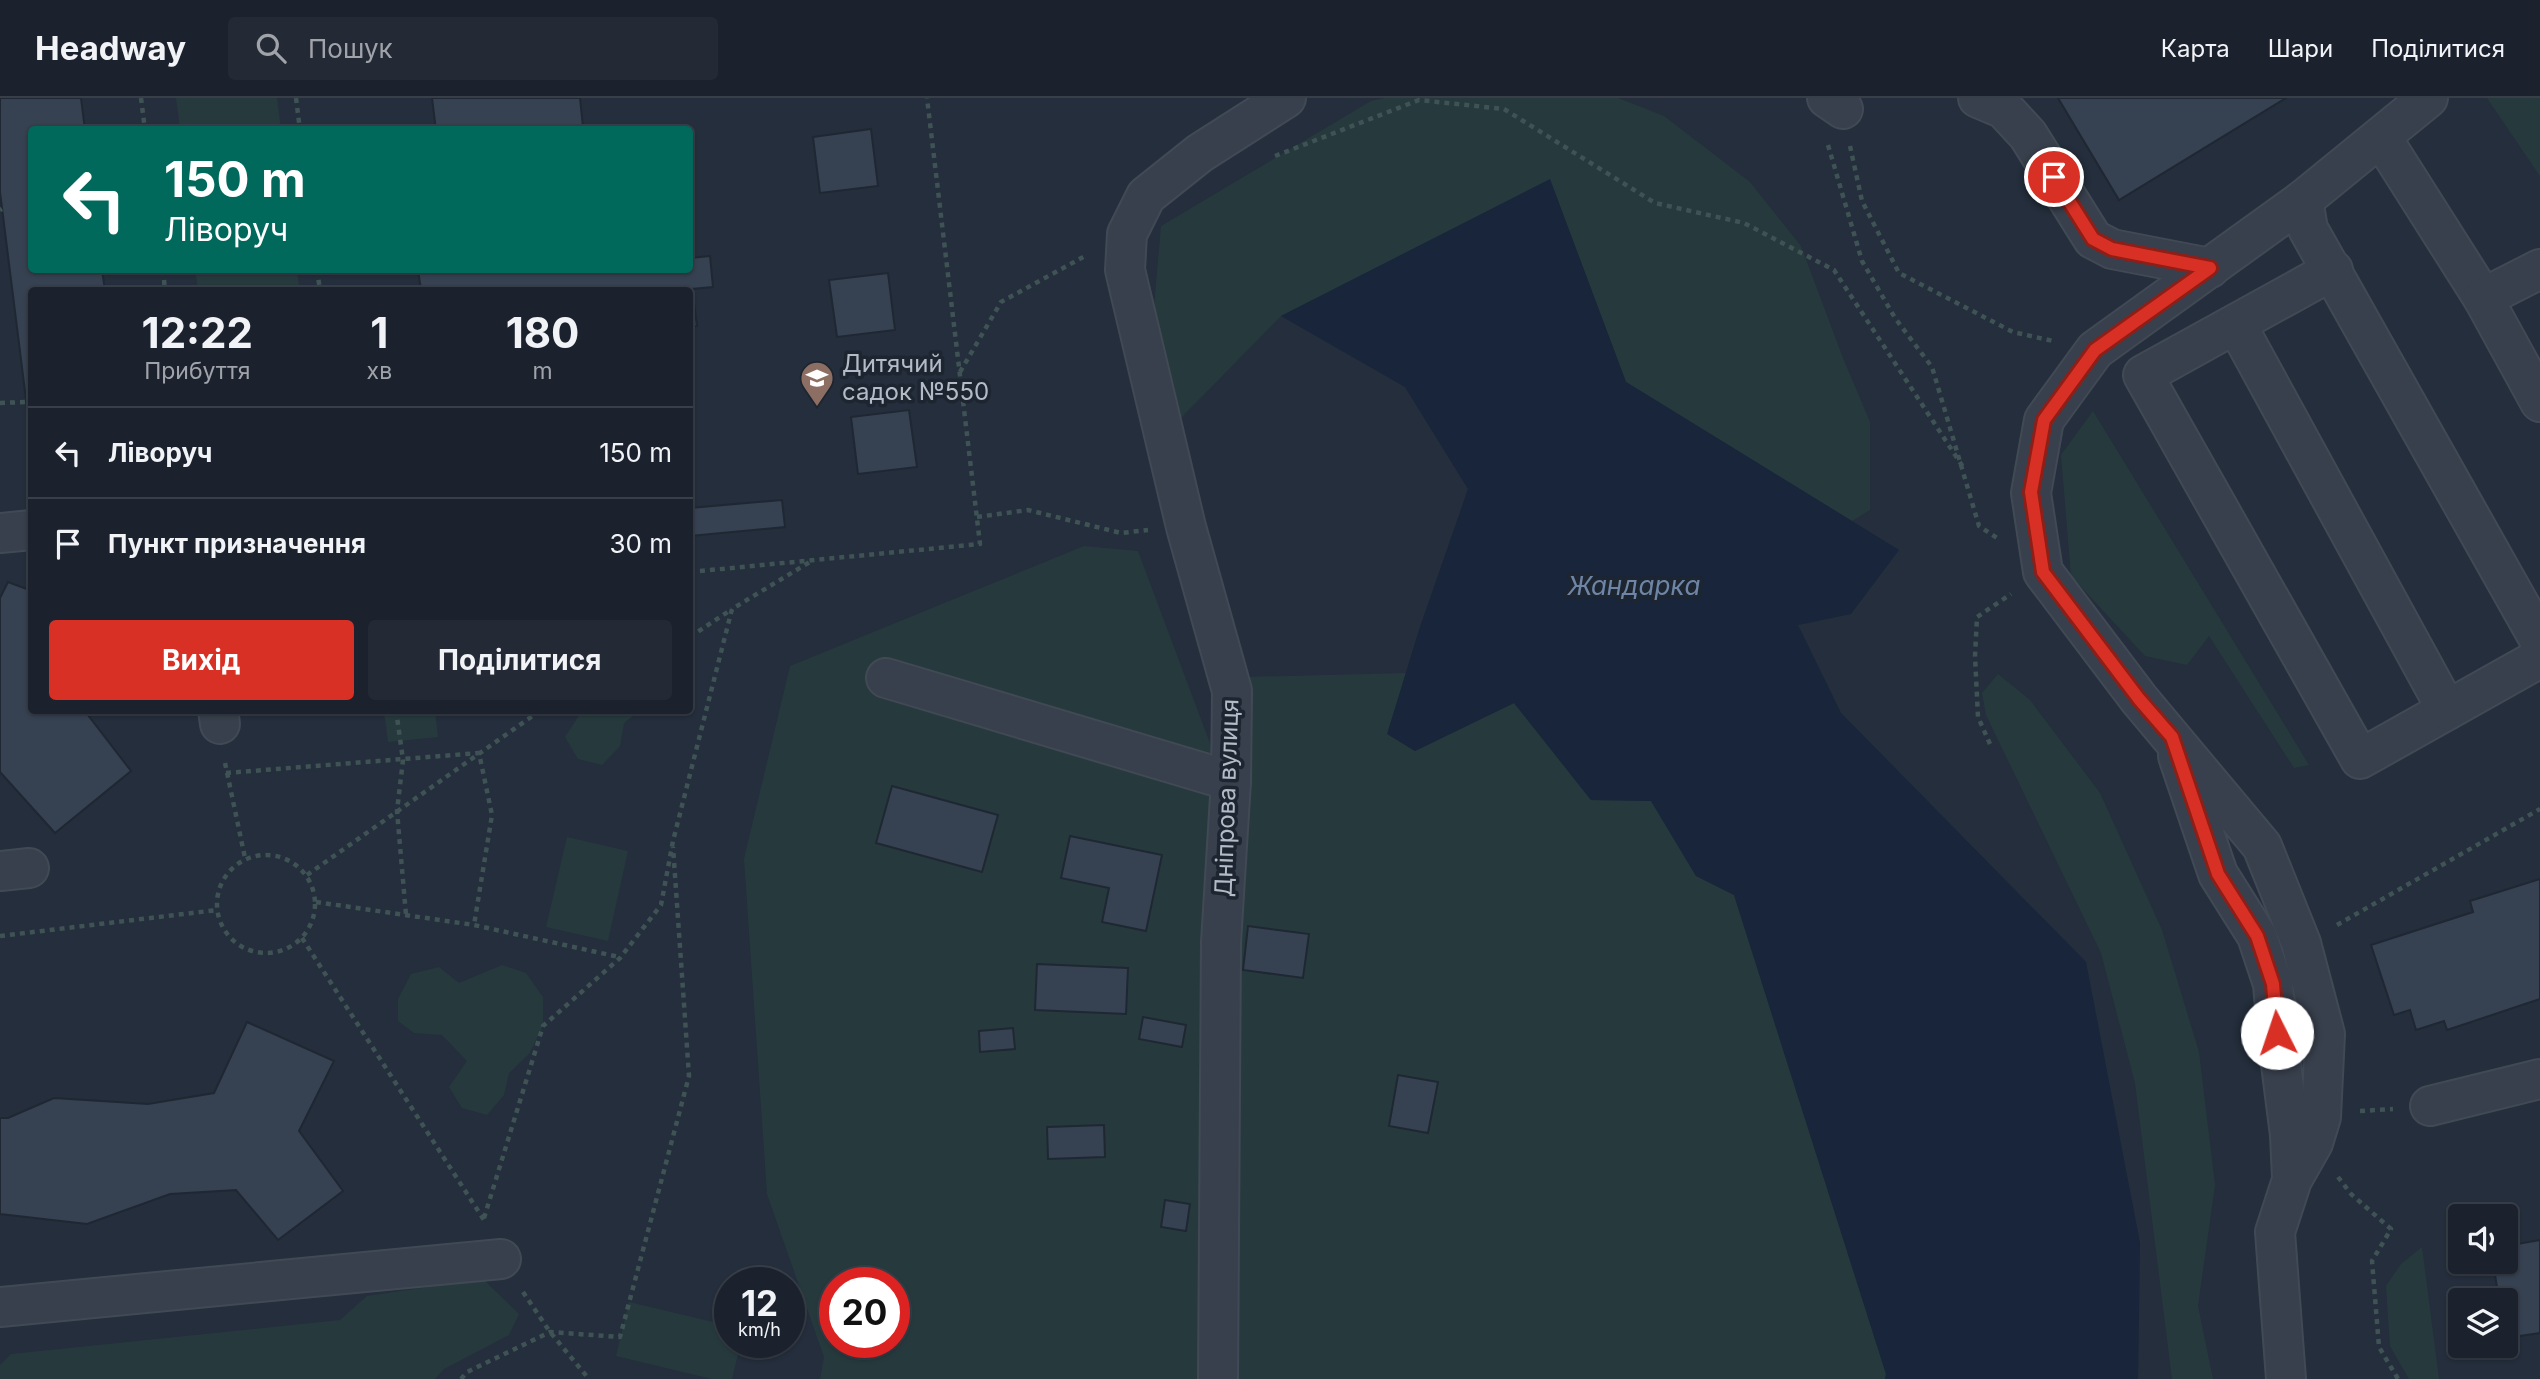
<!DOCTYPE html>
<html lang="uk">
<head>
<meta charset="utf-8">
<style>
	:root { --surface:#1b222d; --page:#242a35; --text:#f1f3f6; --muted:#a0a4aa; --line:#393f49; --accent:#d93025 }
	body { margin:0; font-family:Inter,sans-serif; background:var(--page); color:var(--text); height:100vh; display:flex; flex-direction:column; font-size:26px; white-space:nowrap }
	* { box-sizing:border-box; margin:0 }
	p { font-size:23px; color:var(--muted) }
	.icon { flex:none; width:38px; height:38px; fill:none; stroke:currentColor; stroke-width:2; stroke-linecap:round; stroke-linejoin:round }
	.map { position:relative; flex:1; overflow:hidden }
	.sheet { position:absolute; left:28px; top:189px; width:665px; height:427px; display:flex; flex-direction:column; background:var(--surface); border-radius:7px; box-shadow:0 2px 5px #0004,0 0 0 2px var(--line) }
	.sheet>* { flex:none }
	.guide { position:absolute; left:28px; top:28px; width:665px; height:147px; border-radius:7px; box-shadow:0 2px 5px #0004,0 0 0 2px var(--line); background:#00695c; color:#fff; overflow:hidden }
	.tools { position:absolute; left:2448px; top:1106px; display:grid; gap:14px }
	.tools a { display:grid; place-items:center; width:70px; height:70px; border-radius:7px; background:var(--surface); box-shadow:0 2px 5px #0004,0 0 0 2px var(--line); font-size:35px }
	.speed { position:absolute; left:714px; top:1169px; display:flex; gap:14px; font-size:35px; font-weight:700; text-align:center }
	.speed>* { display:grid; place-content:center; width:91px; height:91px; border-radius:50%; background:var(--surface); box-shadow:0 2px 5px #0004,0 0 0 2px var(--line); line-height:1 }
	.speed small { font-size:18px; font-weight:400 }
	.speed .limit { border:10px solid #d22; background:#fff; color:#111 }
	.pin { position:absolute; display:grid; place-items:center; width:60px; height:60px; color:#fff; margin:-30px; border:4px solid #fff; border-radius:50%; box-shadow:0 2px 7px #0007 }
	.me { position:absolute; width:77px; margin:-38px; rotate:356deg; stroke-linejoin:round; filter:drop-shadow(0 0 5px #0008) }
	.turn { display:flex; align-items:center; gap:24px; height:147px; padding:0 21px; font-size:32px }
	.turn .icon { width:91px; height:91px; stroke-width:2.5 }
	.turn b { display:block; font-size:49px; line-height:60px }
	.eta { display:flex; justify-content:space-evenly; align-items:center; height:119px; text-align:center }
	.eta b { font-size:42px; font-weight:700; line-height:49px }
	.button { display:flex; gap:14px; margin-top:auto; padding:14px 21px }
	.button a { flex:1; height:80px; border-radius:7px; background:var(--accent); color:#fff; font-size:28px; font-weight:700; line-height:80px; text-align:center }
	.button a+a { background:var(--page); color:var(--text) }
	ul { padding:0; list-style:none }
	li { display:flex; align-items:center; gap:21px; height:91px; padding:0 21px; border-top:2px solid var(--line) }
	li div { flex:1 }
	li b { display:block; font-size:26px }
	li em { font-style:normal }
	header { display:flex; align-items:center; gap:42px; box-sizing:border-box; height:98px; padding:0 35px; background:var(--surface); border-bottom:2px solid var(--line) }
	header strong { font-size:33px }
	nav { display:flex; gap:38px; margin-inline-start:auto; font-size:24px }
	.search { width:490px; height:63px; background:var(--page); display:flex; align-items:center; gap:18px; box-sizing:border-box; padding:0 24px; border-radius:7px; color:var(--muted); font-size:26px }
	.map>svg:first-child { display:block }
	.green { fill:#263a3d; fill-rule:evenodd }
	.water { fill:#18253a }
	.building { fill:#364252; stroke:#1f2733; stroke-width:2 }
	.lines { fill:none; stroke-linecap:round; stroke-linejoin:round }
	.minor-casing { stroke:#414955; stroke-width:42 }
	.path { stroke:#3f5355; stroke-width:4.5; stroke-dasharray:5 5; stroke-linecap:butt }
	.minor { stroke:#38404d; stroke-width:38 }
	.route-casing { stroke:#8d1f18; stroke-width:18 }
	.route { stroke:#d93025; stroke-width:12 }
	.labels { text-anchor:middle; stroke-width:7; stroke-linejoin:round; paint-order:stroke }
	.poi-label { font-size:24px; fill:#b4bbc8; stroke:#1d2531; text-anchor:start }
	.street-label { font-size:24px; fill:#b4bbc8; stroke:#1d2531 }
	.water-label { font-size:26px; font-style:italic; fill:#6e85a6; stroke:#1d2531 }
</style>
</head>
<body>
<header>
<strong>Headway</strong>
<div class="search"><svg class="icon" aria-label="search" viewBox="0 0 24 24"><circle cx="10" cy="10" r="6"/><path d="M15 15l6 6"/></svg>Пошук</div>
<nav><a>Карта</a><a>Шари</a><a>Поділитися</a></nav>
</header>
<div class="map">
<svg width="2540" height="1281" viewBox="0 0 2540 1281">
	<rect width="100%" height="100%" fill="#242e3c"/>
	<g class="green">
		<path d="M176,0H277L281,31H180Z"/>
		<path d="M1385,0H1618L1664,18L1750,84L1801,148L1843,260L1870,324V412L1852,423L1626,284L1550,82L1281,218L1179,322L1154,209L1161,128L1371,3Z"/>
		<path d="M2487,0H2540V78Z"/>
		<path d="M195,172H297L299,188L263,192H198Z"/>
		<path d="M2093,313L2309,667L2294,670L2209,538L2187,567L2145,558L2071,478L2061,357Z"/>
		<path d="M1084,448L1138,453L1233,707L1245,579L1406,575L1388,636L1415,653L1514,605L1591,702L1651,703L1696,778L1734,797L1886,1276L1885,1281H820L824,1259L767,1096L744,761L790,568ZM835,1185H894V1244H835Z"/>
		<path d="M1998,576L2030,602L2100,695L2162,832L2199,954L2215,1087L2198,1208L2213,1281H2172L2135,985L2101,855L1986,617L1982,595Z"/>
		<path d="M384,613H435L438,639L388,644Z"/>
		<path d="M582,613H639L624,625L620,648L602,667L578,661L565,639Z"/>
		<path d="M567,739L628,753L608,843L546,829Z"/>
		<path d="M502,867L526,875L543,899V928L529,956L509,975L504,997L487,1017L462,1010L449,989L467,963L442,937L414,935L398,923V901L411,876L439,869L459,885Z"/>
		<path d="M2422,1149L2439,1281H2409L2390,1248L2386,1188L2401,1166Z"/>
		<path d="M483,1181L519,1216L509,1237L444,1271L435,1281H0V1267L11,1256L340,1222L367,1198Z"/>
		<path d="M629,1204L730,1228V1244H741L732,1281H712L616,1258Z"/>
	</g>
	<path class="water" d="M1550,81L1626,284L1899,452L1851,516L1798,527L1841,615L2086,864L2140,1145L2138,1281H1885L1886,1276L1734,797L1696,778L1651,703L1591,702L1514,605L1415,653L1387,636L1419,532L1468,391L1405,289L1281,218Z"/>
	<g class="building">
		<path d="M0,0H81L85,32H32V172H102L105,192H32V349L0,94Z"/>
		<path d="M432,0H580L583,29L594,28L595,32H436Z"/>
		<path d="M2058,0H2286L2119,102Z"/>
		<path d="M871,31L878,88L820,95L813,39Z"/>
		<path d="M710,158L713,189L692,191L697,228L690,229V192H421L418,172H690V160Z"/>
		<path d="M888,175L895,232L837,239L829,182Z"/>
		<path d="M909,312L917,369L858,376L851,319Z"/>
		<path d="M782,402L785,429L690,438V410Z"/>
		<path d="M8,484L32,493V612H84L131,673L55,735L0,674V500Z"/>
		<path d="M892,688L998,717L982,774L876,745Z"/>
		<path d="M1070,738L1162,757L1146,833L1102,824L1109,790L1061,780Z"/>
		<path d="M2540,781V901L2447,932L2444,923L2416,932L2410,912L2394,917L2371,847L2473,814L2470,803Z"/>
		<path d="M1248,828L1309,836L1303,880L1243,872Z"/>
		<path d="M1037,866L1128,870L1126,916L1035,912Z"/>
		<path d="M1143,919L1186,927L1182,949L1139,941Z"/>
		<path d="M247,924L334,963L299,1033L343,1093L278,1142L236,1092L170,1096L87,1126L0,1116V1020H8L54,1000L148,1006L214,995Z"/>
		<path d="M1013,930L1015,951L980,954L979,933Z"/>
		<path d="M1398,977L1438,984L1428,1035L1389,1028Z"/>
		<path d="M1104,1027L1105,1059L1048,1061L1047,1029Z"/>
		<path d="M1165,1102L1190,1106L1186,1133L1161,1129Z"/>
		<path d="M2540,1142V1235L2506,1240V1202H2499L2493,1164H2506V1148Z"/>
	</g>
	<g class="lines">
		<defs>
			<g id="minor">
				<path d="M1827,0L1843,11"/>
				<path d="M1978,0L2004,11L2028,37L2093,141L2112,151L2210,170"/>
				<path d="M2381,39L2483,200"/>
				<path d="M2303,102L2308,131L2540,543"/>
				<path d="M2540,171L2483,200L2540,304"/>
				<path d="M2333,172L2143,277L2360,661L2540,560"/>
				<path d="M2236,226L2447,612"/>
				<path d="M0,435L32,432"/>
				<path d="M886,580L1231,683"/>
				<path d="M218,612L220,626"/>
				<path d="M2178,658L2218,776L2257,838L2273,886L2277,935L2290,1037L2292,1080"/>
				<path d="M0,773L29,770"/>
				<path d="M2430,1008L2540,981"/>
				<path d="M0,1209L501,1161"/>
				<path d="M1218,1281L1221,844L1231,683L1232,593L1186,429L1125,172L1127,136L1146,98L1200,55L1286,0"/>
				<path d="M2286,1281L2275,1134L2292,1082L2313,1045L2321,1019L2325,936L2301,845L2262,748L2139,601L2043,474L2031,395L2044,322L2095,252L2303,102L2428,0"/>
			</g>
		</defs>
		<use href="#minor" class="minor-casing"/>
		<g class="path">
			<path d="M141,0L145,32"/>
			<path d="M296,0L300,32"/>
			<path d="M1828,47L1862,163L1895,220L1932,269L1979,428L1997,440"/>
			<path d="M1850,48L1862,103L1899,175L2013,234L2053,243"/>
			<path d="M1275,58L1419,2L1504,11L1655,105L1744,125L1834,172L1963,369"/>
			<path d="M0,112L2,111"/>
			<path d="M163,172L165,192"/>
			<path d="M317,172L320,192"/>
			<path d="M960,274L1001,204L1085,158"/>
			<path d="M0,305L26,304"/>
			<path d="M977,419L1028,412L1121,435L1148,432"/>
			<path d="M690,474L980,446L927,0"/>
			<path d="M690,539L732,511"/>
			<path d="M396,612L403,662L397,713L406,817"/>
			<path d="M1990,646L1978,619L1975,558L1977,519L2011,496"/>
			<path d="M225,665L245,760"/>
			<path d="M226,675L479,655L492,717L474,827"/>
			<circle cx="266" cy="806" r="49"/>
			<path d="M307,777L541,612"/>
			<path d="M316,804L474,827L619,859"/>
			<path d="M2337,827L2540,711"/>
			<path d="M0,838L217,812"/>
			<path d="M302,840L484,1122"/>
			<path d="M2360,1013L2393,1011"/>
			<path d="M2338,1079L2351,1096L2391,1131L2372,1163L2379,1249L2398,1281"/>
			<path d="M484,1120L543,928L620,860L661,807L673,743L732,511L813,462"/>
			<path d="M523,1194L550,1234L589,1281"/>
			<path d="M461,1281L467,1274L550,1234L620,1239L689,978L673,749"/>
		</g>
		<use href="#minor" class="minor"/>
	</g>
	<g class="lines">
		<defs>
			<path id="route" d="M2054,79L2093,141L2112,151L2210,170L2095,252L2044,322L2031,394L2043,474L2139,601L2172,639L2218,776L2257,838L2273,886L2277,935"/>
		</defs>
		<use href="#route" class="route-casing"/>
		<use href="#route" class="route"/>
	</g>
	<defs>
		<symbol id="school-pin" viewBox="-11 -11 22 30"><path d="M0 17L-7.5 6A9.5 9.5 0 1 1 7.5 6Z" fill="#8d6e63" stroke="#1d2531"/><path d="M0-5L7-2L0 1L-7-2ZM-4 1L0 2.5L4 1V4Q0 6-4 4Z" fill="#fff"/></symbol>
	</defs>
	<g fill-rule="evenodd">
		<use href="#school-pin" x="798" y="261" width="38" height="52"/>
	</g>
	<g class="labels">
		<g class="poi-label">
			<text x="842" y="274">Дитячий<tspan x="842" dy="28">садок №550</tspan></text>
		</g>
		<g class="street-label">
			<text transform="translate(1227 700) rotate(-88)" y="8">Дніпрова вулиця</text>
		</g>
		<g class="water-label">
			<text x="1634" y="497">Жандарка</text>
		</g>
	</g>
</svg>
<div class="tools">
<a><svg class="icon" aria-label="sound" viewBox="0 0 24 24"><path d="M4 9h4l5-4v14l-5-4H4zM17 9q2 3 0 6"/></svg></a>
<a><svg class="icon" aria-label="layers" viewBox="0 0 24 24"><path d="M12 4l9 5-9 5-9-5zM3 14l9 5 9-5"/></svg></a>
</div>
<div class="speed"><div>12<small>km/h</small></div><div class="limit">20</div></div>
<div class="pin" style="left:2054px;top:79px;background:#d93025"><svg class="icon" aria-label="arrive" viewBox="0 0 24 24"><path d="M6 21V4h12l-3 4 3 4H6"/></svg></div>
<svg class="me" style="left:2277px;top:935px" viewBox="-20 -20 40 40"><circle r="19" fill="#fff"/><path d="M0-13L10 11 0 6-10 11z" fill="#d93025"/></svg>
<div class="guide">
<div class="turn"><svg class="icon" aria-label="left" viewBox="0 0 24 24"><path d="M17 20v-9H6M10 6l-5 5 5 5"/></svg><div><b>150 m</b>Ліворуч</div></div>
</div>
<section class="sheet">
<div class="eta">
<div><b>12:22</b><p>Прибуття</p></div>
<div><b>1</b><p>хв</p></div>
<div><b>180</b><p>m</p></div>
</div>
<ul>
<li><svg class="icon" aria-label="left" viewBox="0 0 24 24"><path d="M17 20v-9H6M10 6l-5 5 5 5"/></svg><div><b>Ліворуч</b></div><em>150 m</em></li>
<li><svg class="icon" aria-label="arrive" viewBox="0 0 24 24"><path d="M6 21V4h12l-3 4 3 4H6"/></svg><div><b>Пункт призначення</b></div><em>30 m</em></li>
</ul>
<div class="button"><a>Вихід</a><a>Поділитися</a></div>
</section>
</div>
</body>
</html>
